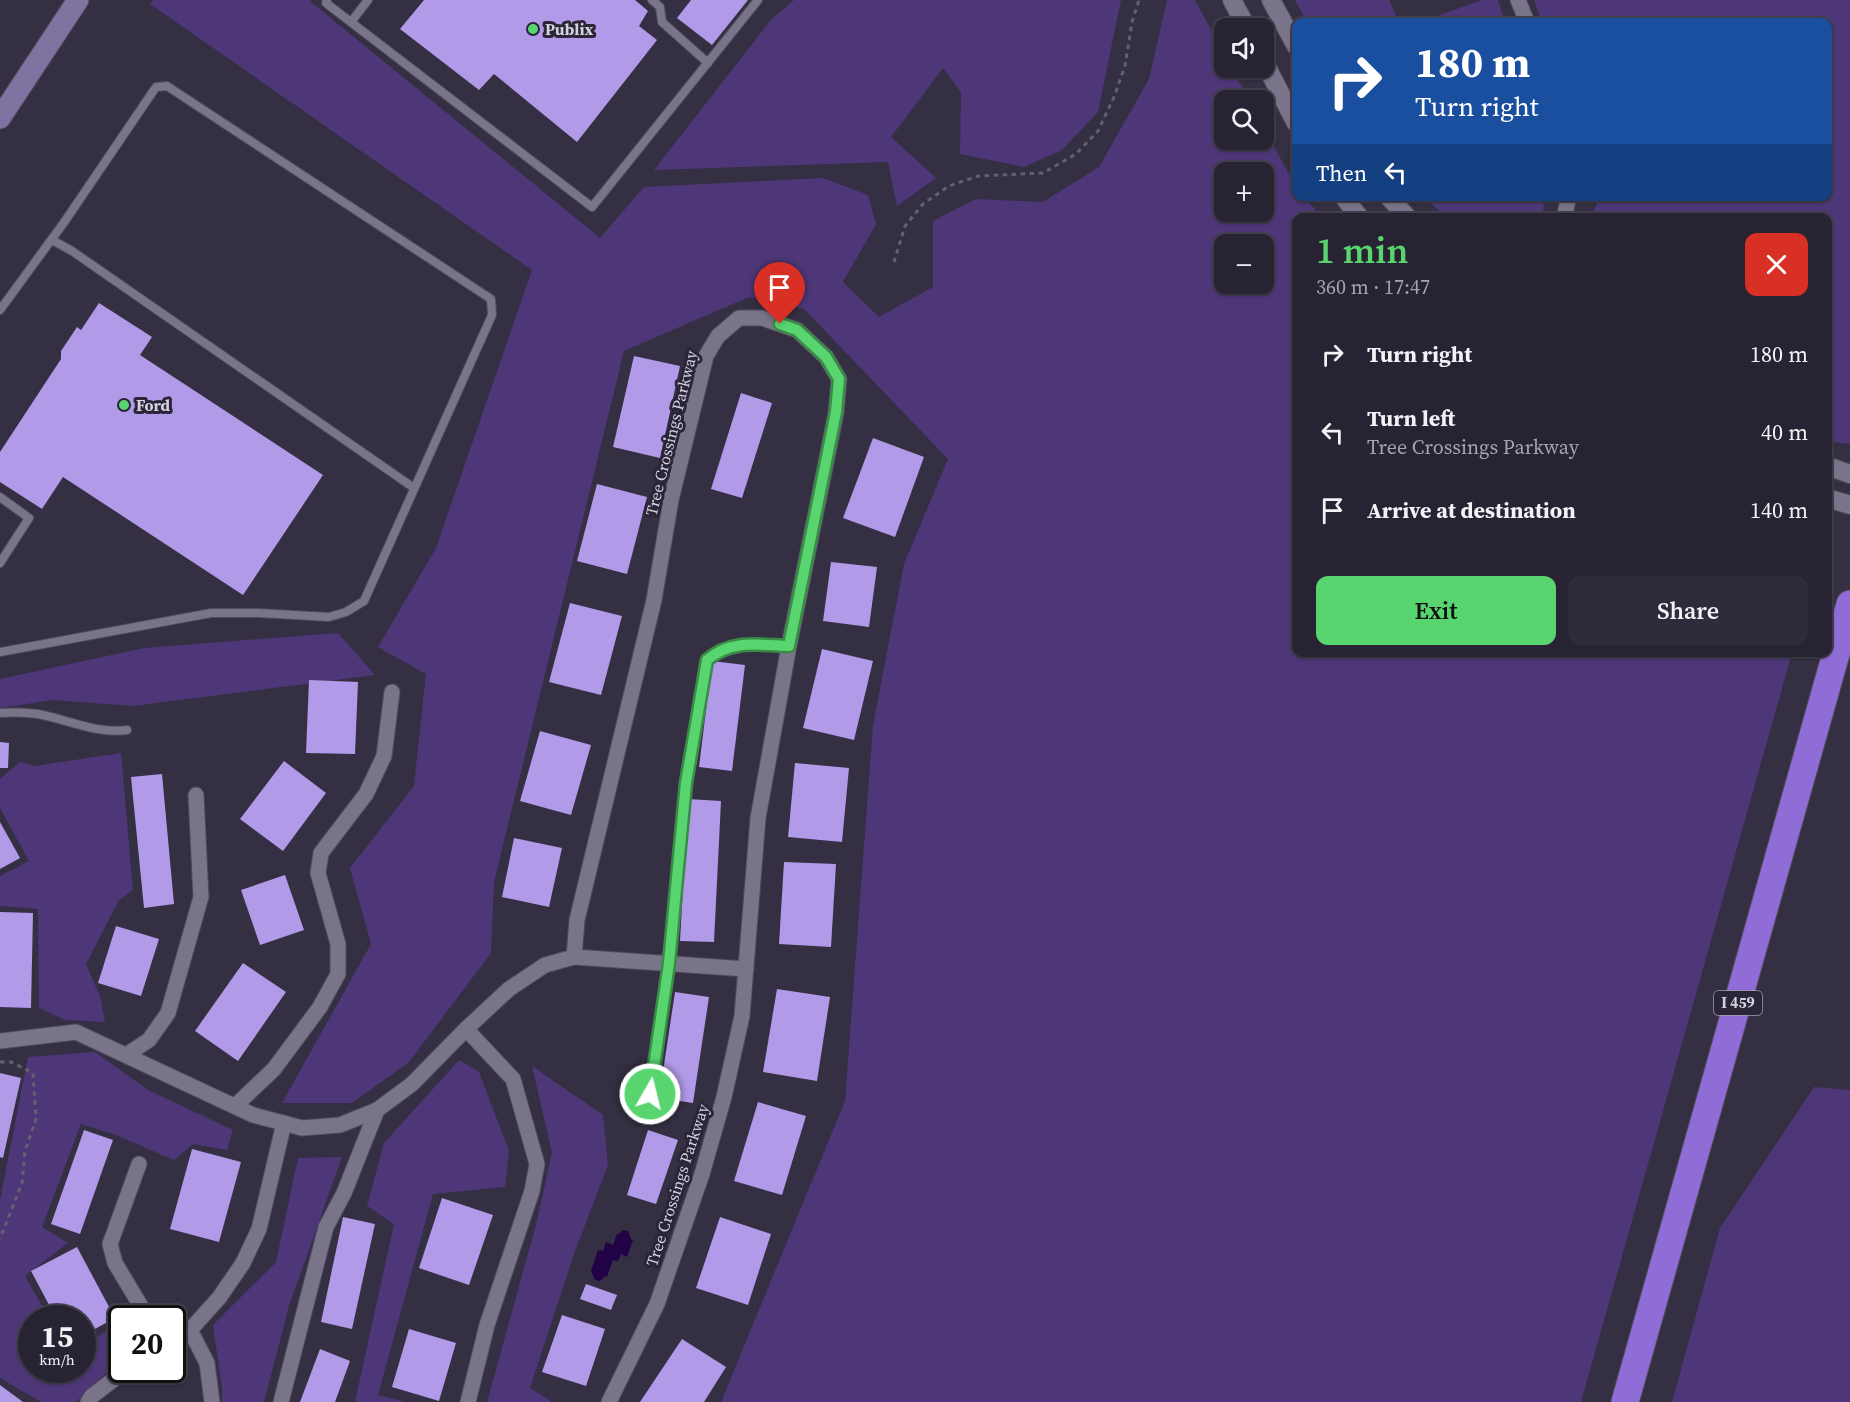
<!DOCTYPE html>
<html lang="en">
<head>
<meta charset="utf-8">
<style>
	:root { --surface:#272332; --page:#2f2b3a; --text:#f1f3f6; --muted:#a4a4ac; --line:#43404d; --accent:#59d56f }
	body { margin:0; font-family:"Source Serif 4",serif; background:var(--page); color:var(--text); height:100vh; display:flex; flex-direction:column; font-size:22px; white-space:nowrap }
	* { box-sizing:border-box; margin:0 }
	p { font-size:20px; color:var(--muted) }
	.icon { flex:none; width:33px; height:33px; fill:none; stroke:currentColor; stroke-width:2; stroke-linecap:round; stroke-linejoin:round }
	.map { position:relative; flex:1; overflow:hidden }
	.drawer { position:absolute; left:1292px; top:213px; width:540px; height:444px; display:flex; flex-direction:column; background:var(--surface); border-radius:12px; box-shadow:0 2px 4px #0004,0 0 0 2px var(--line) }
	.drawer>* { flex:none }
	.hud { position:absolute; left:1292px; top:18px; width:540px; height:183px; border-radius:12px; box-shadow:0 2px 4px #0004,0 0 0 2px var(--line); background:#1a4fa0; color:#fff; overflow:hidden }
	.tools { position:absolute; left:1214px; top:18px; display:grid; gap:12px }
	.tools a { display:grid; place-items:center; width:60px; height:60px; border-radius:12px; background:var(--surface); box-shadow:0 2px 4px #0004,0 0 0 2px var(--line); font-size:30px }
	.speed { position:absolute; left:18px; top:1305px; display:flex; gap:12px; font-size:30px; font-weight:700; text-align:center }
	.speed>* { display:grid; place-content:center; width:78px; height:78px; border-radius:50%; background:var(--surface); box-shadow:0 2px 4px #0004,0 0 0 2px var(--line); line-height:1 }
	.speed small { font-size:15px; font-weight:400 }
	.speed .limit { border:3px solid #111; border-radius:9px; background:#fff; color:#111 }
	.pin { position:absolute; display:grid; place-items:center; width:51px; height:51px; color:#fff; margin:-62px -26px; border-radius:50% 50% 50% 0; rotate:-45deg; box-shadow:0 0 6px #0007 }
	.pin .icon { rotate:45deg }
	.me { position:absolute; width:66px; margin:-33px; rotate:8deg; stroke-linejoin:round; filter:drop-shadow(0 0 4px #0008) }
	.turn { display:flex; align-items:center; gap:21px; height:126px; padding:0 24px; font-size:27px }
	.turn .icon { width:78px; height:78px; stroke-width:2.5 }
	.turn b { display:block; font-size:42px; line-height:51px }
	.then { display:flex; align-items:center; height:57px; padding:0 24px; background:#0003; gap:12px; font-size:22px }
	.round { display:grid; place-items:center; flex:none; width:63px; height:63px; border-radius:12px; background:var(--page) }
	.summary { display:flex; align-items:center; justify-content:space-between; height:102px; padding:0 24px }
	h1 { font-size:36px; font-weight:600; line-height:45px; color:var(--accent) }
	.action { display:flex; gap:12px; margin-top:auto; padding:12px 24px }
	.action a { flex:1; height:69px; border-radius:12px; background:var(--accent); color:#111; font-size:24px; font-weight:600; line-height:69px; text-align:center }
	.action a+a { background:var(--page); color:var(--text) }
	ul { padding:0; list-style:none }
	li { display:flex; align-items:center; gap:18px; height:78px; padding:0 24px }
	li div { flex:1 }
	li b { display:block; font-size:22px }
	li em { font-style:normal }
	.map>svg:first-child { display:block }
	.green { fill:#4d3778; fill-rule:evenodd }
	.water { fill:#220246 }
	.building { fill:#b19ae8 }
	.lines { fill:none; stroke-linecap:round; stroke-linejoin:round }
	.service-casing { stroke:#504b5c; stroke-width:10 }
	.minor-casing { stroke:#504b5c; stroke-width:17 }
	.tertiary-casing { stroke:#504b5c; stroke-width:20 }
	.secondary-casing { stroke:#504b5c; stroke-width:23 }
	.motorway-casing { stroke:#504b5c; stroke-width:29 }
	.path { stroke:#656071; stroke-width:3; stroke-dasharray:4.5 4.5; stroke-linecap:butt }
	.service { stroke:#79748a; stroke-width:8 }
	.minor { stroke:#79748a; stroke-width:15 }
	.tertiary { stroke:#79748a; stroke-width:18 }
	.secondary { stroke:#8072a1; stroke-width:21 }
	.motorway { stroke:#906cd7; stroke-width:27 }
	.route-casing { stroke:#3a8a48; stroke-width:15 }
	.route { stroke:#59d56f; stroke-width:10 }
	.poi-dot { fill:#59d56f; stroke:#2a2538; stroke-width:2 }
	.labels { text-anchor:middle; stroke-width:6; stroke-linejoin:round; paint-order:stroke }
	.shield { fill:#2a2538; stroke:#a29eac; stroke-width:1.5 }
	.shield-label { font-size:15px; font-weight:bold; fill:#d5d2de }
	.poi-label { font-size:16px; font-weight:bold; fill:#d5d2de; stroke:#2a2538; text-anchor:start }
	.street-label { font-size:16px; fill:#d5d2de; stroke:#2a2538 }
</style>
</head>
<body>
<div class="map">
<svg width="1850" height="1402" viewBox="0 0 1850 1402">
	<rect width="100%" height="100%" fill="#342f42"/>
	<g class="green">
		<path d="M153,0H311V2L600,238L644,187L823,178L868,195L876,224L843,282L879,317L933,287V221L976,199L1043,202L1099,167L1149,79L1167,0H1195L1224,54V68H1232L1249,100H1224V140H1263V126L1296,187V196L1304,197L1322,217L1296,218V652L1792,653L1581,1402H721L845,1101L873,725L904,564L948,459L804,309L749,297L624,351L494,882L491,953L409,1062L352,1103H282L371,944L350,868L414,786L426,674L378,647L436,548L532,270L150,4ZM1224,172H1263V212H1224ZM1224,244H1263V284H1224Z"/>
		<path d="M794,0H1121L1098,112L1062,150L1024,167L960,154L961,92L943,68L891,137L936,178L897,206L888,162L654,170L770,21Z"/>
		<path d="M1295,0H1389L1399,22H1307Z"/>
		<path d="M1482,0H1498L1505,22H1420Z"/>
		<path d="M1534,0H1850V444L1827,441V218L1591,217L1598,201L1597,197L1827,196V22H1542Z"/>
		<path d="M1423,197H1544L1543,217H1447Z"/>
		<path d="M338,633L375,675L133,706L53,700L0,708V679L144,648Z"/>
		<path d="M121,753L133,890L119,900L86,964L100,996L105,1022L65,1020L39,1008L38,909L0,906V876L29,861L0,808V779L20,762L34,766Z"/>
		<path d="M95,1052L148,1090L233,1130L227,1150L193,1144L174,1160L116,1135L81,1124L42,1227L68,1243L25,1276L49,1318H32V1370H82L83,1345L119,1324L121,1329V1358L76,1402H41L0,1378V1200L28,1057Z"/>
		<path d="M459,1060L479,1072L509,1151L505,1187L433,1194L378,1395L405,1402H355L394,1224L367,1206L384,1143Z"/>
		<path d="M532,1066L603,1115L608,1165L575,1251L530,1388L552,1402H487L537,1221L552,1153Z"/>
		<path d="M1814,1087L1850,1090V1402H1672L1720,1228Z"/>
		<path d="M342,1157L289,1306L264,1402H222V1388L213,1325L276,1262L298,1158Z"/>
	</g>
	<path class="water" d="M623,1230L628,1231L631,1239L633,1240L627,1257L621,1254L618,1261L613,1260L607,1277L605,1276L600,1281L595,1280L591,1271L598,1250L603,1251L606,1242L613,1245L617,1234H619Z"/>
	<g class="building">
		<path d="M424,0H635L648,11L639,26L657,40L577,142L494,74L479,90L400,29Z"/>
		<path d="M691,0H748L712,45L677,18Z"/>
		<path d="M99,303L152,337L140,355L323,475L243,595L63,477L42,509L0,482V452L61,359V351L77,327L81,330Z"/>
		<path d="M634,356L680,366L660,458L613,447Z"/>
		<path d="M741,393L772,403L742,498L711,489Z"/>
		<path d="M873,438L924,457L895,537L843,518Z"/>
		<path d="M597,484L647,497L627,574L577,561Z"/>
		<path d="M831,562L877,567L869,627L823,621Z"/>
		<path d="M570,603L622,616L601,695L549,682Z"/>
		<path d="M822,649L873,661L854,740L803,728Z"/>
		<path d="M712,661L745,665L732,771L699,767Z"/>
		<path d="M309,680L358,682L355,754L306,753Z"/>
		<path d="M540,731L591,745L571,815L520,801Z"/>
		<path d="M0,742L9,743L8,768H0Z"/>
		<path d="M284,761L326,793L283,851L240,819Z"/>
		<path d="M795,763L849,768L842,842L788,837Z"/>
		<path d="M162,774L174,904L144,908L131,777Z"/>
		<path d="M688,799L721,801L714,942L680,941Z"/>
		<path d="M0,822L20,858L0,869Z"/>
		<path d="M514,838L562,848L549,907L502,897Z"/>
		<path d="M784,862L836,864L831,947L779,944Z"/>
		<path d="M285,875L304,930L260,945L241,890Z"/>
		<path d="M0,912L33,913L31,1008L0,1007Z"/>
		<path d="M116,926L159,939L141,996L98,983Z"/>
		<path d="M243,963L286,992L238,1061L195,1031Z"/>
		<path d="M777,989L830,997L817,1081L763,1072Z"/>
		<path d="M675,992L709,997L693,1103L659,1098Z"/>
		<path d="M0,1073L21,1078L3,1158L0,1157Z"/>
		<path d="M758,1102L806,1116L782,1195L734,1181Z"/>
		<path d="M84,1130L113,1140L80,1234L51,1224Z"/>
		<path d="M648,1130L678,1140L656,1204L627,1195Z"/>
		<path d="M192,1149L241,1162L219,1242L170,1229Z"/>
		<path d="M442,1198L493,1215L469,1285L419,1268Z"/>
		<path d="M343,1217L375,1224L352,1329L321,1322Z"/>
		<path d="M720,1217L771,1234L748,1305L696,1288Z"/>
		<path d="M77,1247L115,1318L82,1336V1318H56L31,1271Z"/>
		<path d="M586,1284L617,1295L611,1310L580,1299Z"/>
		<path d="M562,1315L605,1329L586,1386L542,1372Z"/>
		<path d="M409,1329L456,1343L439,1401L392,1387Z"/>
		<path d="M682,1339L726,1367L704,1402H640Z"/>
		<path d="M320,1349L350,1361L335,1402H300Z"/>
		<path d="M0,1385L23,1402H0Z"/>
	</g>
	<g class="lines">
		<defs>
			<g id="service">
				<path d="M327,0L326,3L592,207L758,0"/>
				<path d="M652,0L660,7L662,22L708,63"/>
				<path d="M351,22L368,0"/>
				<path d="M52,240L72,251L414,488"/>
				<path d="M0,310L65,221L156,87L167,86L491,299L492,315L364,601L346,612L329,617L259,613H211L0,652"/>
				<path d="M0,497L29,518L0,563"/>
				<path d="M0,713C13,712 25,712 38,714C69,720 96,734 127,730"/>
				<path d="M650,1094L669,963L685,783L707,660L718,651L739,645L789,646"/>
			</g>
			<g id="minor">
				<path d="M1518,0L1527,22"/>
				<path d="M1564,218L1569,196"/>
				<path d="M574,957L577,920L654,600L671,500L706,356L718,336L739,318H762L797,330L826,357L839,379L836,413L789,646L758,818L742,1016L724,1097L702,1174L657,1304L609,1402"/>
				<path d="M466,1029L513,1079L537,1164L532,1191L487,1325L468,1402"/>
				<path d="M0,1041L76,1032L253,1115L302,1128L340,1125L377,1110L412,1084L466,1029L509,989L545,965L574,957L746,969"/>
				<path d="M126,1055L149,1040L168,1013L201,897L196,795"/>
				<path d="M235,1106L274,1069L320,1007L338,974V944L318,873L321,853L366,794L384,756L392,692"/>
				<path d="M139,1164L110,1244L115,1263L148,1318"/>
				<path d="M190,1330L207,1363L212,1402"/>
				<path d="M172,1337L190,1330L219,1298L243,1263L259,1229L284,1123"/>
				<path d="M88,1402L92,1396L126,1370"/>
				<path d="M281,1402L326,1227L344,1193L377,1110"/>
			</g>
			<g id="tertiary">
				<path d="M1232,0L1247,28"/>
				<path d="M1271,0L1296,46"/>
				<path d="M1263,60L1296,123"/>
				<path d="M1343,196L1360,218"/>
				<path d="M1388,196L1408,218"/>
				<path d="M1827,466L1850,474"/>
				<path d="M1827,498L1850,505"/>
			</g>
			<path id="secondary" d="M0,118L78,0"/>
			<path id="motorway" d="M1625,1402L1850,604"/>
		</defs>
		<use href="#service" class="service-casing"/>
		<use href="#minor" class="minor-casing"/>
		<use href="#tertiary" class="tertiary-casing"/>
		<use href="#secondary" class="secondary-casing"/>
		<use href="#motorway" class="motorway-casing"/>
		<g class="path">
			<path d="M894,262L905,226L923,204L949,186L978,176L1043,173L1076,154L1098,131L1114,97L1125,66L1132,22L1139,0"/>
			<path d="M0,1062H11L33,1073L36,1119L25,1151L22,1183L0,1239"/>
		</g>
		<use href="#service" class="service"/>
		<use href="#minor" class="minor"/>
		<use href="#tertiary" class="tertiary"/>
		<use href="#secondary" class="secondary"/>
		<use href="#motorway" class="motorway"/>
	</g>
	<g class="lines">
		<defs>
			<path id="route" d="M650,1094L669,963L686,783L707,660C731,639 759,645 789,646L836,412L839,379L826,357L797,330L780,324"/>
		</defs>
		<use href="#route" class="route-casing"/>
		<use href="#route" class="route"/>
	</g>
	<g class="poi-dot">
		<circle cx="533" cy="29" r="6"/>
		<circle cx="124" cy="405" r="6"/>
	</g>
	<g class="labels">
		<rect class="shield" x="1714" y="991" width="48" height="24" rx="4.5"/>
		<g class="shield-label">
			<text x="1738" y="1008">I 459</text>
		</g>
		<g class="poi-label">
			<text x="545" y="35">Publix</text>
			<text x="136" y="411">Ford</text>
		</g>
		<g class="street-label">
			<text transform="translate(671 433) rotate(-76)" y="6">Tree Crossings Parkway</text>
			<text transform="translate(677 1185) rotate(-72)" y="6">Tree Crossings Parkway</text>
		</g>
	</g>
</svg>
<div class="tools">
<a><svg class="icon" aria-label="sound" viewBox="0 0 24 24"><path d="M4 9h4l5-4v14l-5-4H4zM17 9q2 3 0 6"/></svg></a>
<a><svg class="icon" aria-label="search" viewBox="0 0 24 24"><circle cx="10" cy="10" r="6"/><path d="M15 15l6 6"/></svg></a>
<a>+</a>
<a>−</a>
</div>
<div class="speed"><div>15<small>km/h</small></div><div class="limit">20</div></div>
<div class="pin" style="left:780px;top:324px;background:#d93025"><svg class="icon" aria-label="arrive" viewBox="0 0 24 24"><path d="M6 21V4h12l-3 4 3 4H6"/></svg></div>
<svg class="me" style="left:650px;top:1094px" viewBox="-20 -20 40 40"><circle r="17" fill="#59d56f" stroke="#fff" stroke-width="3"/><path d="M0-11L8 9 0 5-8 9z" fill="#fff"/></svg>
<div class="hud">
<div class="turn"><svg class="icon" aria-label="right" viewBox="0 0 24 24"><path d="M7 20v-9h11M14 6l5 5-5 5"/></svg><div><b>180 m</b>Turn right</div></div>
<div class="then">Then<svg class="icon" aria-label="left" viewBox="0 0 24 24"><path d="M17 20v-9H6M10 6l-5 5 5 5"/></svg></div>
</div>
<section class="drawer">
<div class="summary"><div><h1>1 min</h1><p>360 m · 17:47</p></div><a class="round" style="background:#d93025;color:#fff"><svg class="icon" aria-label="close" viewBox="0 0 24 24"><path d="M6 6l12 12M18 6L6 18"/></svg></a></div>
<ul>
<li><svg class="icon" aria-label="right" viewBox="0 0 24 24"><path d="M7 20v-9h11M14 6l5 5-5 5"/></svg><div><b>Turn right</b></div><em>180 m</em></li>
<li><svg class="icon" aria-label="left" viewBox="0 0 24 24"><path d="M17 20v-9H6M10 6l-5 5 5 5"/></svg><div><b>Turn left</b><p>Tree Crossings Parkway</p></div><em>40 m</em></li>
<li><svg class="icon" aria-label="arrive" viewBox="0 0 24 24"><path d="M6 21V4h12l-3 4 3 4H6"/></svg><div><b>Arrive at destination</b></div><em>140 m</em></li>
</ul>
<div class="action"><a>Exit</a><a>Share</a></div>
</section>
</div>
</body>
</html>
